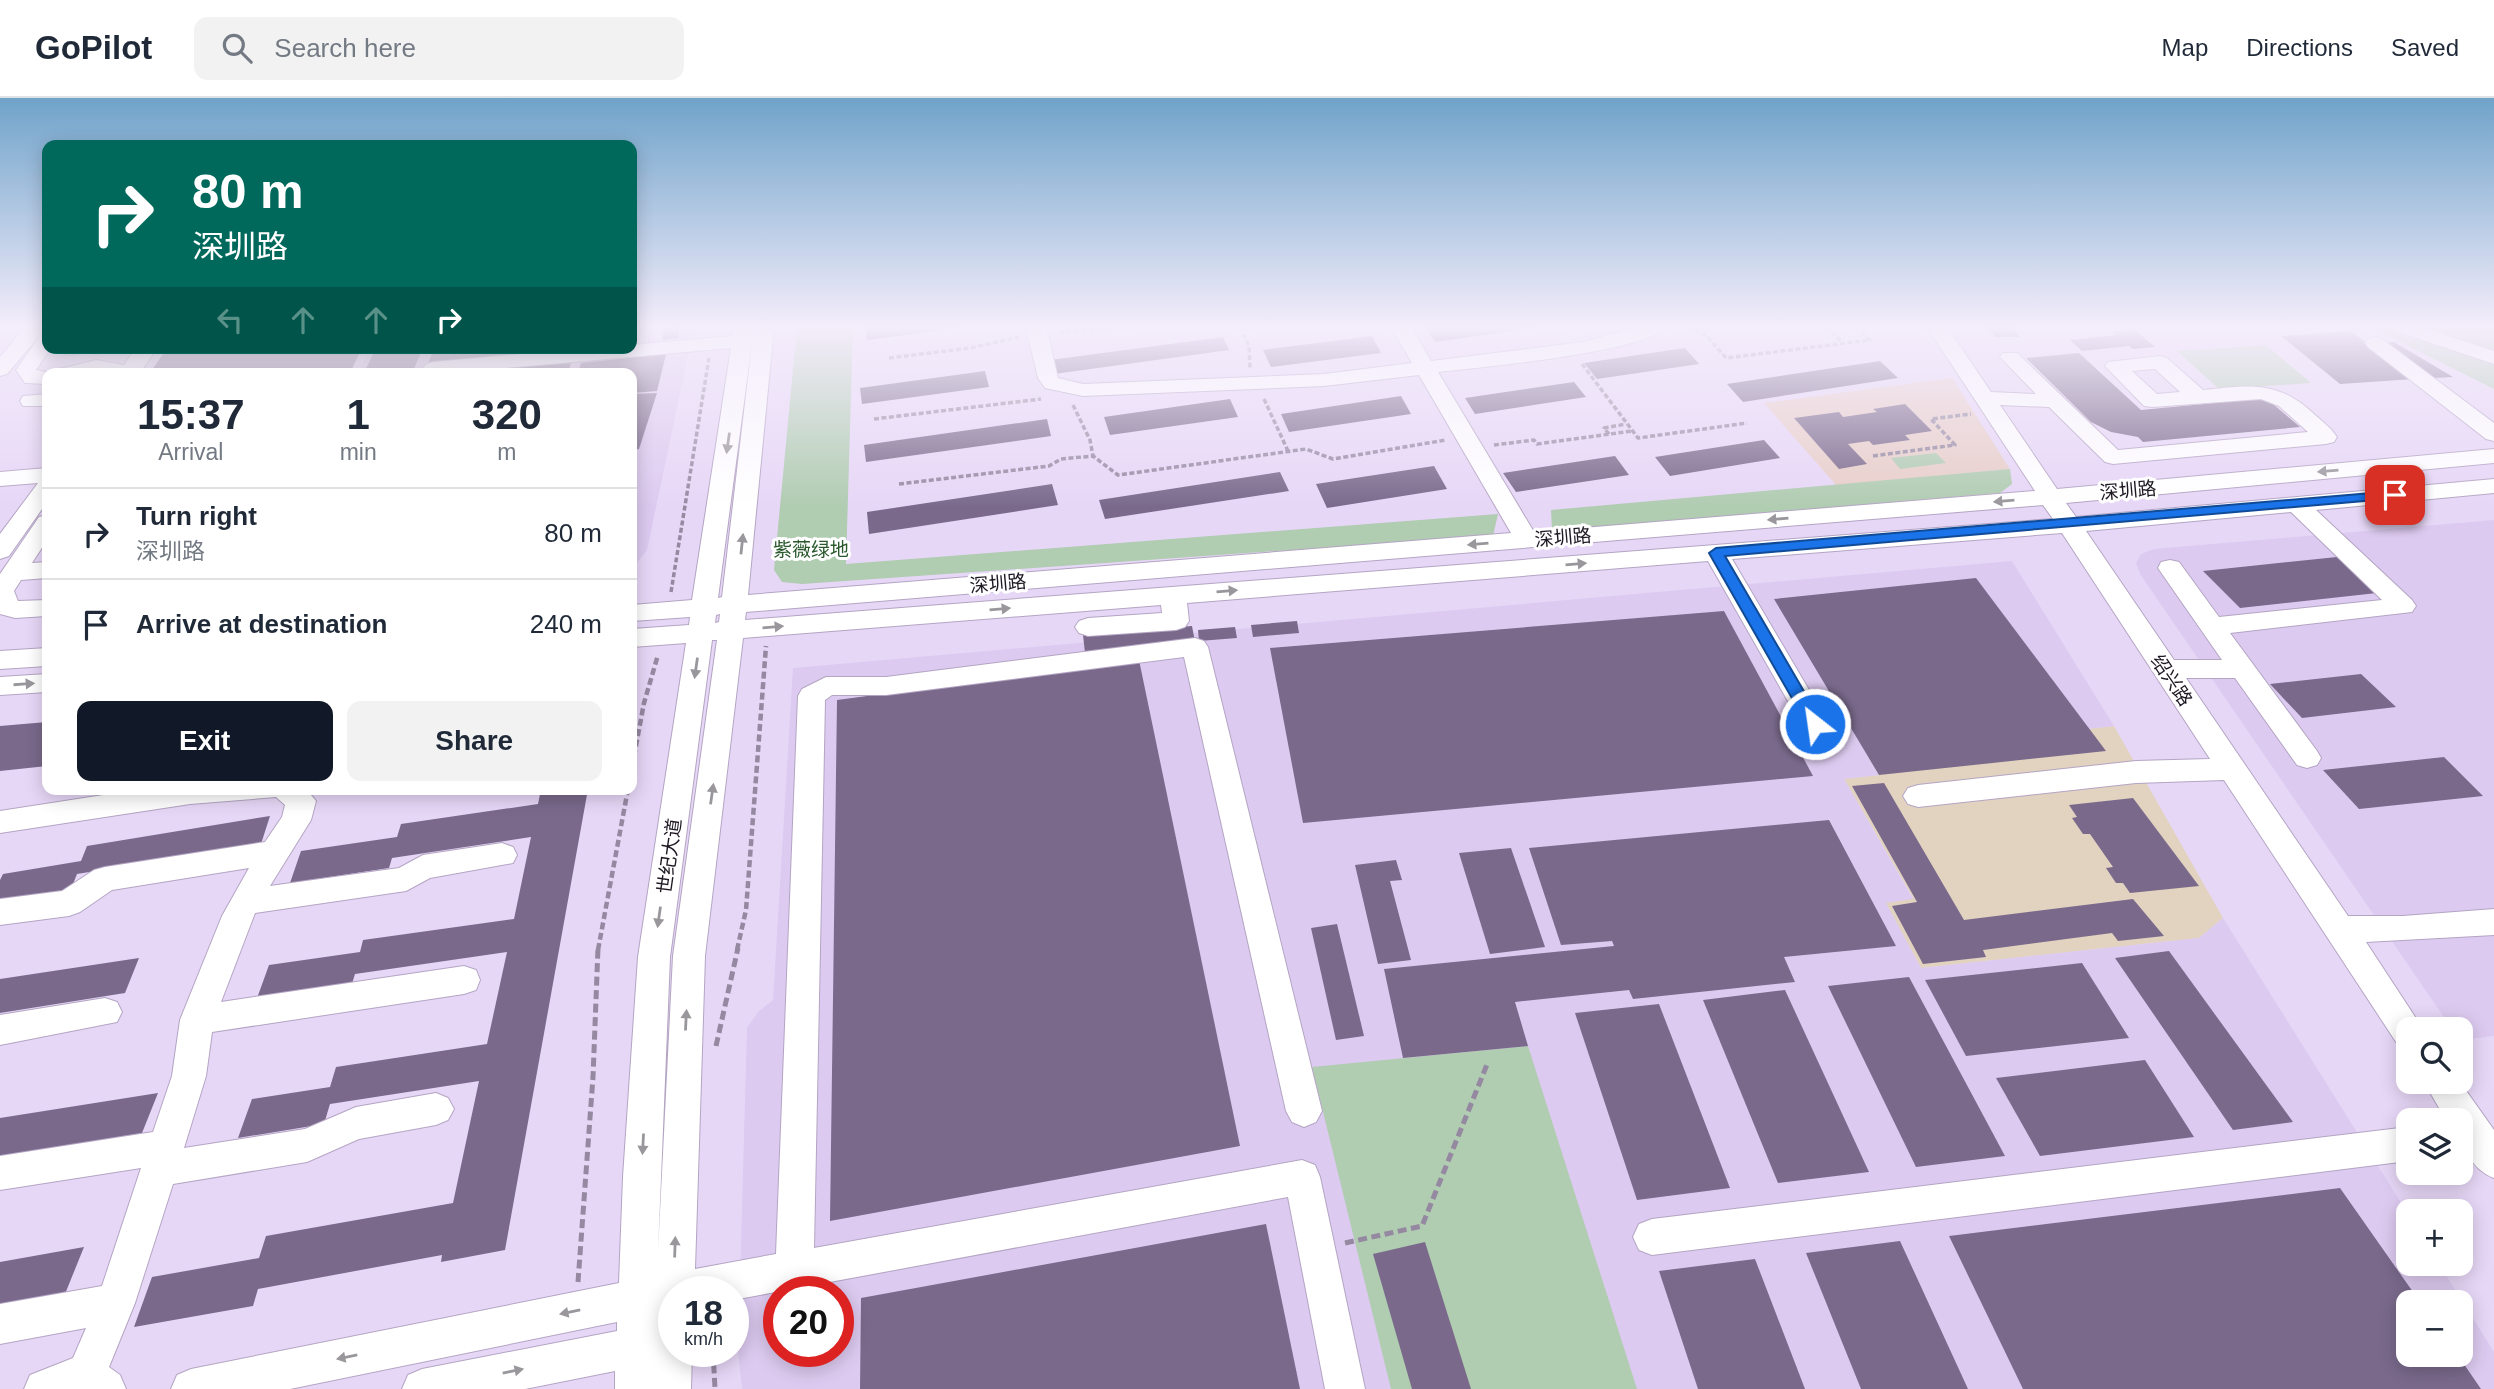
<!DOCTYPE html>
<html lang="en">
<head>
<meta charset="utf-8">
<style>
	:root { --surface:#fff; --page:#f2f2f3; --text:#1f2937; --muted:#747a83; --line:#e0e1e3; --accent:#111827 }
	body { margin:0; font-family:Arial,"Noto Sans SC",sans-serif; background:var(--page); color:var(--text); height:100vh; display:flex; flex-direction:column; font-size:26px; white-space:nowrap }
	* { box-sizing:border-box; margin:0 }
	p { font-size:23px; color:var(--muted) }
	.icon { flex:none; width:38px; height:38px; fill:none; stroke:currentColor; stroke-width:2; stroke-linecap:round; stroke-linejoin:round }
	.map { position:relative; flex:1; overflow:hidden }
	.sheet { position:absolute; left:42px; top:270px; width:595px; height:427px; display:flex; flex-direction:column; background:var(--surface); border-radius:14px; box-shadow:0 4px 18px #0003 }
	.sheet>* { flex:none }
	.top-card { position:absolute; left:42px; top:42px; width:595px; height:214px; border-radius:14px; box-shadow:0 4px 18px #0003; background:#00695c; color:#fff; overflow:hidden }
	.buttons { position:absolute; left:2396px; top:919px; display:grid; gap:14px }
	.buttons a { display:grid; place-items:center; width:77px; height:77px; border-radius:14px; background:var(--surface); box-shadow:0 4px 18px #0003; font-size:35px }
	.speed { position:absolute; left:658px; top:1178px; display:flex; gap:14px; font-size:35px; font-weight:700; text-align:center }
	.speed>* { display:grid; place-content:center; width:91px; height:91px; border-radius:50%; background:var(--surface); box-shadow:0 4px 18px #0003; line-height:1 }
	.speed small { font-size:18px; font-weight:400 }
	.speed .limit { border:10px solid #d22; background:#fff; color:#111 }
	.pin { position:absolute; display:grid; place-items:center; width:60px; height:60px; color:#fff; margin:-30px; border-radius:14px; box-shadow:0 4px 10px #0006 }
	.me { position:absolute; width:77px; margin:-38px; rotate:330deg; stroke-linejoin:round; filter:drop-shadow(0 0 5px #0008) }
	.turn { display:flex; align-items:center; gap:24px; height:147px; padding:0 35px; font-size:32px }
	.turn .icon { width:91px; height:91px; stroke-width:2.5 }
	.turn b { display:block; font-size:49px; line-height:60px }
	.lanes { display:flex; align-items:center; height:66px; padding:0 35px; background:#0003; justify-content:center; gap:35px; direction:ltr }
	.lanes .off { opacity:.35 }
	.eta { display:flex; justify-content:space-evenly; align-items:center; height:119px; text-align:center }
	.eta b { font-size:42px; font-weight:600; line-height:49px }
	.primary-button { display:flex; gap:14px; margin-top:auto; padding:14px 35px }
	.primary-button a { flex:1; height:80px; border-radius:14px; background:var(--accent); color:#fff; font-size:28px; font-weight:600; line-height:80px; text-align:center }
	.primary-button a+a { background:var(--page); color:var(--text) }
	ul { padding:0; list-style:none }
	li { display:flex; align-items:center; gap:21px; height:91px; padding:0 35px; border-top:2px solid var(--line) }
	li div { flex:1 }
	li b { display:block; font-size:26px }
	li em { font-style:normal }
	header { display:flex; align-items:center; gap:42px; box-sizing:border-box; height:98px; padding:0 35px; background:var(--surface); border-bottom:2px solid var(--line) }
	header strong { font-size:33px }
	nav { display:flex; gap:38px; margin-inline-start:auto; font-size:24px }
	.search { width:490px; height:63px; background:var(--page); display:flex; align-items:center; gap:18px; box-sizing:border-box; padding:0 24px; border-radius:14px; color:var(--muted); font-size:26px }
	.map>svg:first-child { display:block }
	.commercial { fill:#e1d3c0 }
	.built { fill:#ddcaf0; fill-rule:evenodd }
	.education { fill:#e8cec8 }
	.green { fill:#b0ccb1 }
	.building { fill:#7a698b }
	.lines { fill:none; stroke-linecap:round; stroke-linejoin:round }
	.minor-casing { stroke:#b4a5c3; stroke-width:2 }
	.path-far2 { stroke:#9589a1; stroke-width:3.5; stroke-dasharray:5 2.5; stroke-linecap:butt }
	.path-far1 { stroke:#9589a1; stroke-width:4.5; stroke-dasharray:7 3.5; stroke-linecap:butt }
	.path { stroke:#9589a1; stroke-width:5; stroke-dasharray:9 4.5; stroke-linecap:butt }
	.minor { fill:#fff; fill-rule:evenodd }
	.oneway { fill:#9a979c }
	.route { fill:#1a73e8; stroke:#114b97; stroke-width:2 }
	.labels { text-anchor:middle; stroke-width:6; stroke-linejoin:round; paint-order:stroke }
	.street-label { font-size:19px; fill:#1e1823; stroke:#fff }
	.park-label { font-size:19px; fill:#29582d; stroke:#fff }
</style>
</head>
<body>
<header>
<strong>GoPilot</strong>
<div class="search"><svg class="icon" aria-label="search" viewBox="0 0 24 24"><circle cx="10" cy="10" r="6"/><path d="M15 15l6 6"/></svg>Search here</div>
<nav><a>Map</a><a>Directions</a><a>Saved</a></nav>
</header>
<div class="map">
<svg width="2494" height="1291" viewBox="0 0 2494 1291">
	<rect width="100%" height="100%" fill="#e7d7f7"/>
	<path class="commercial" d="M2114,628L2223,820L2199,840L1921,870L1885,804L1913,800L1844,681L1878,677L1865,655Z"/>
	<g class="built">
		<path d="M632,229H694L647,452L632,471V275H358L370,250H632Z"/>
		<path d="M2494,422V938L2461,942L2460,931H2452L2140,476L2136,465L2141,456L2154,451Z"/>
		<path d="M2012,463L2114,628L1866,655L1879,677L1844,681L1913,801L1886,805L1921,870L2199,840L2223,820L2408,1116V1166H2439L2494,1254V1291H742L738,1253L747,930L758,914L773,902L793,570ZM779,1194H838V1253H779ZM2408,1204H2460V1256H2408Z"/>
	</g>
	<path class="education" d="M1952,280L2010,371L1836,387L1764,305Z"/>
	<g class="green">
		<path d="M797,229H853L846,466L1498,416L1493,438L802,486L782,484L774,472Z"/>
		<path d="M2370,229H2485L2494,232V291Z"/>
		<path d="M2266,247L2311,285L2219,291L2177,253Z"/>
		<path d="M1936,355L1946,365L1900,371L1891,360Z"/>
		<path d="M2010,371L2012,386L2000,395L1552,433L1551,412Z"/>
		<path d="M1528,948L1637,1291H1391L1312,969Z"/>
	</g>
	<g class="building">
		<path d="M680,229L678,240L662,242L664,230Z"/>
		<path d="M865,229H957V230L867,242Z"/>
		<path d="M1425,229H1533V230L1435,244Z"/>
		<path d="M1988,229H2012L2020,239H1995Z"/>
		<path d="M2134,231L2155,249L2133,251L2129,248L2082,253L2070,242L2116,237L2112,234Z"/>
		<path d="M2351,233L2414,281L2340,286L2281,238Z"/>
		<path d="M1372,238L1381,255L1271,269L1263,252Z"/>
		<path d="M1223,239L1229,252L1054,276L1050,262Z"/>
		<path d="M2394,244L2453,279L2433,280L2385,245Z"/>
		<path d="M167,250H362L350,275H150Z"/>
		<path d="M376,250H423L412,275H364Z"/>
		<path d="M434,250H570V252L428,266Z"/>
		<path d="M1685,250L1699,266L1597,281L1584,265Z"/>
		<path d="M2079,255L2141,312L2266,300L2300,329L2143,344L2138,339L2111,334L2091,324L2026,260Z"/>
		<path d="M666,256L657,293L632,295V275H578L581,265Z"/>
		<path d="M1880,263L1898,280L1743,304L1727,286Z"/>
		<path d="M571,265L568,275H469V273Z"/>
		<path d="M985,273L989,289L862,306L860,290Z"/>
		<path d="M1574,284L1586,299L1475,316L1465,300Z"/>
		<path d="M657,295L639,351L632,352V296Z"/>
		<path d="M1401,298L1411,316L1289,334L1281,316Z"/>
		<path d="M1230,301L1238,319L1110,337L1104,319Z"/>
		<path d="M1905,306L1932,333L1905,337L1910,342L1873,347L1869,343L1848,346L1867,366L1839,371L1794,320L1839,314L1843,319L1877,314L1873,311Z"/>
		<path d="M1047,321L1051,338L866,364L864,347Z"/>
		<path d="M1764,342L1780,360L1670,378L1655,359Z"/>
		<path d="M1615,358L1629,377L1516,394L1503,375Z"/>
		<path d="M1434,368L1447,391L1327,410L1316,386Z"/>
		<path d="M1280,374L1289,393L1105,421L1099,402Z"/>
		<path d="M1052,386L1058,407L869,436L867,414Z"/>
		<path d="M2337,459L2377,495L2240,510L2203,473Z"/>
		<path d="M1976,480L2106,653L1879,677L1774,501Z"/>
		<path d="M1724,513L1813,678L1303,725L1270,550Z"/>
		<path d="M1297,523L1299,535L1253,539L1251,527Z"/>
		<path d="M1192,528L1195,544L1085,555L1083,537Z"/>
		<path d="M1235,529L1237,540L1199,543L1198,532Z"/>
		<path d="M1139,562L1240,1048L830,1123L837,602Z"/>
		<path d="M2361,576L2396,609L2302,620L2270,586Z"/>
		<path d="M47,624V668L0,673V628Z"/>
		<path d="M2444,659L2483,698L2359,711L2323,672Z"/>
		<path d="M1884,685L1964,822L2133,801L2164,838L2118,843L2112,835L1983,852L1986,859L1923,866L1892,808L1917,804L1852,688Z"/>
		<path d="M541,691H588L505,1152L441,1164L442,1157L258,1191L253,1208L134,1229L152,1179L259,1160L266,1138L453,1105L479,983L330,1006L324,1026L238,1040L252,1001L330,989L336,969L487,946L507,854L355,876L351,889L256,903L269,867L360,854L363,842L514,821L531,739L392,760L389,770L290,785L301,753L397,739L401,726L538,706Z"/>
		<path d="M2133,700L2199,788L2130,795L2123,785H2116L2106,770L2113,769L2090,736H2083L2072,720L2077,719L2069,707Z"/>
		<path d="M270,718L261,746L77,776L71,791L0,803V782L3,776L81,763L87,748Z"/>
		<path d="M1829,722L1896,848L1784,859L1795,884L1633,901L1629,892L1515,904L1528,948L1403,960L1384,871L1614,848L1612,843L1561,847L1529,750Z"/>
		<path d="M1511,750L1545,849L1490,856L1459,755Z"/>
		<path d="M1396,762L1402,782L1390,783L1411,862L1378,866L1355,767Z"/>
		<path d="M1337,826L1364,938L1336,942L1311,830Z"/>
		<path d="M2169,853L2293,1024L2233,1032L2115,860Z"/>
		<path d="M139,860L125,895L0,915V881Z"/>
		<path d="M2082,865L2129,940L1966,958L1925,882Z"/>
		<path d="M1909,879L2005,1058L1916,1069L1828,888Z"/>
		<path d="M1785,892L1869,1074L1778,1085L1703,902Z"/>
		<path d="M1659,906L1730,1090L1637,1102L1575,915Z"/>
		<path d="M2145,962L2194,1039L2040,1058L1996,980Z"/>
		<path d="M158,995L142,1035L0,1059V1020Z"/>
		<path d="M2340,1090L2420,1204H2408V1256H2457L2481,1291H2023L1949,1138Z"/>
		<path d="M1266,1126L1300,1291H860L861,1200Z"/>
		<path d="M1900,1143L1968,1291H1861L1806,1155Z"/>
		<path d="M1425,1144L1471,1291H1412L1373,1156Z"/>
		<path d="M84,1149L65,1196L0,1207V1164Z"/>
		<path d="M1755,1161L1805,1291H1698L1659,1173Z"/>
	</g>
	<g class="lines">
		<defs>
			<g id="minor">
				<path d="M25,229H47V250H51L36,272L51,275H47V286L25,285L16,272L40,238L47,236L40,237L7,276L0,278V259Z"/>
				<path d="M734,229H754L718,500L722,499L754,229H774L748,497L1511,435L1419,277L1324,288L1083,298L1045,290L1038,280L1026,229H1046L1058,280L1083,286L1324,276L1412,265L1391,229H1411L1431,263L1583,244L1639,229H1664C1650,254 1474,270 1438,274L1534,434L2035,393L1927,229H1947L1991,294L2036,296L2000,259L2003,255H2017L2118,352L2308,334L2279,308L2261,301L2152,309L2144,308L2105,268L2108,264L2160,258L2167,260L2203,292C2249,287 2278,282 2314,316C2322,323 2331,330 2337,339L2334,344L2326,346L2113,366L2105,364L2049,309L2000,307L2057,391L2494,351V365L2066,405L2076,419L2494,381V395L2316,412L2412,502L2416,508L2412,514L2230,535L2317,653L2321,660L2317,667L2307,670L2297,667L2235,580H2186L2348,818H2403L2494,811V837L2366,844L2423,931H2408V949L2396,944L2224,682L2136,685L1918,709L1908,706L1903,698L1908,690L1918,687L2136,663L2210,661L2062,435L1732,461L1829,626L1825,633L1815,636L1805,633L1708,463L1187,505L1189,523L1185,529L1176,532L1088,538L1079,535L1075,529L1079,523L1088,520L1162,515L1161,507L743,540L705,858L695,1171L776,1156L798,598L802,591L826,579H886L1195,540L1204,543L1208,549L1322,1013L1316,1024L1304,1029L1292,1024L1286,1013L1184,559L886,597H832L825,602L814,1150L1302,1062L1315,1067L1320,1079L1365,1291H1325L1288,1099L733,1202V1194H674V1253H692L691,1291H615V1273L525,1291H402L408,1277L422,1271L617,1233V1224L290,1291H171L177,1277L191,1271L619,1185L623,1079L638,859L686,545L632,549V531L689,527L690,519L632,523V507L692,502L731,250L450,275H427L423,270L426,266L433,264L589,250H632V247L733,238ZM2155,271L2180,294L2157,296L2132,273ZM2043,407L2053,421L745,522L746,514ZM2291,414L2382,502L2219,519L2179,464L2170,462L2161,464L2158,470L2222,562H2174L2086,433ZM720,516L719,524L715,525L716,517ZM712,542H717L673,858L658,1154L670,859Z"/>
				<path d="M2393,229H2421L2494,253V266L2396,233Z"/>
				<path d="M2375,239L2382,241L2494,325V343L2486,341L2368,249L2365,245L2368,241Z"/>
				<path d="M87,250L84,254L69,257L62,255L59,251Z"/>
				<path d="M136,250H157L140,275H57L60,271L96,262L124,267Z"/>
				<path d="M47,296V308H23L20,303L23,298Z"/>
				<path d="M47,370V404L9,458L0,461V436L38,385L0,388V374Z"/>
				<path d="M47,417V442L32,465L47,464V480L21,482L14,493L18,503L47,502V518L15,520L0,516V476L39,419Z"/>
				<path d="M47,550V568L0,571V553Z"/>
				<path d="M47,576V594L0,597V579Z"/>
				<path d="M142,691H306L316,703L311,722L270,788L399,770L423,757L502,745L513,749L517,757L513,765L430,780L406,793L255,815L221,904L464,868L476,872L480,882L476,892L464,896L212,934L206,978L184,1050L305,1031L356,1009L436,995L448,1000L454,1011L448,1022L436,1027L359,1041L307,1064L173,1086L135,1205L109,1269L120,1277L126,1291H24L30,1277L73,1260L86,1230L0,1246V1206L102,1188L141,1070L0,1092V1058L153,1034L172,978L180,922L222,818L249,770L112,792L80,814L69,818L0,827V801L62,793L94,772L105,769L265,744L282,719L285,707L276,699L190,706L0,735V713Z"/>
				<path d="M105,900L117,904L122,914L117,924L0,947V917Z"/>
				<path d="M2424,984H2460L2494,1032V1080C2470,1071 2460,1046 2460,1022H2446Z"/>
				<path d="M2408,1029V1063L1652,1157L1639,1152L1633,1139L1639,1126L1652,1121Z"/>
			</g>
		</defs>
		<use href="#minor" class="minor-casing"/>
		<g class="path-far2">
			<path d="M1240,229L1249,248L1250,270"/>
			<path d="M1574,229L1583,232"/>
			<path d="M1688,229L1707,238L1726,260L1870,242L1856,229"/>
			<path d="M1826,229L1843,245"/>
			<path d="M1241,230L1253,229"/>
			<path d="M1059,234L1137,229"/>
			<path d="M889,260L970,250L1019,239"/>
			<path d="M1582,266L1638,340L1747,325"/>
			<path d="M1264,301L1288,353"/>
			<path d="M1073,307L1090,342L1093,358"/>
			<path d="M874,321L1041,301"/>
			<path d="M1609,336L1604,330L1626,326"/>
			<path d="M1494,347L1534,342L1537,346L1632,333"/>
			<path d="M1873,358L1955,347L1931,321L1971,316"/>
			<path d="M899,386L1049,368L1061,361L1093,358L1118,377L1306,351L1333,361L1446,342"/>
			<path d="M671,494L709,260"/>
		</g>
		<g class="path-far1">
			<path d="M632,669L644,605L658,557"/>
			<path d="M598,852L628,691"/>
			<path d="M737,852L746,812L766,548"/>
		</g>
		<g class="path">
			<path d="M716,948L738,850"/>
			<path d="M1345,1145L1422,1128L1488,964"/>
			<path d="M578,1184L593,979L598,850"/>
			<path d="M713,1253L715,1291"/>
		</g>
		<use href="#minor" class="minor"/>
	</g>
	<defs><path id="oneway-solid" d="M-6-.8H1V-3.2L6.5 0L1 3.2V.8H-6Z" transform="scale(1.75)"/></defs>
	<g class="oneway">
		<use href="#oneway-solid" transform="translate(728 345) rotate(98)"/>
		<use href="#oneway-solid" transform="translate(2328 373) rotate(175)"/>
		<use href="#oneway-solid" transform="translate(2004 403) rotate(175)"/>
		<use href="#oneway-solid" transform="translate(1778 421) rotate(175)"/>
		<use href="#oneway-solid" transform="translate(742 446) rotate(-84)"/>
		<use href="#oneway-solid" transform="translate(1478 446) rotate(175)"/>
		<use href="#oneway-solid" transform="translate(1576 466) rotate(-5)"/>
		<use href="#oneway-solid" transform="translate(1227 493) rotate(-5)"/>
		<use href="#oneway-solid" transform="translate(1000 511) rotate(-5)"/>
		<use href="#oneway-solid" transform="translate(773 529) rotate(-5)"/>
		<use href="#oneway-solid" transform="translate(696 570) rotate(98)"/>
		<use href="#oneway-solid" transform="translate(24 586) rotate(-4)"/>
		<use href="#oneway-solid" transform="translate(712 696) rotate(-82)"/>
		<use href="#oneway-solid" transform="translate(659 819) rotate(98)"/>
		<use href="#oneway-solid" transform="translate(686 922) rotate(-87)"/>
		<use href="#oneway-solid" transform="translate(643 1046) rotate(93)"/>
		<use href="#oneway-solid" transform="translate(675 1149) rotate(-88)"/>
		<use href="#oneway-solid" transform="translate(570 1214) rotate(168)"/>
		<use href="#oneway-solid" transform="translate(347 1259) rotate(169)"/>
		<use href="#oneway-solid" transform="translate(513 1273) rotate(-11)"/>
	</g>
	<linearGradient id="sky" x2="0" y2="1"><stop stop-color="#70a3ca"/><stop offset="0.56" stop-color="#f4edfb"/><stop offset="1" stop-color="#f4edfb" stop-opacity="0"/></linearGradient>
	<rect width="2494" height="409" fill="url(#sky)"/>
	<path class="route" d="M2395,393L2399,394V400L1725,458L1823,626L1815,632L1809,630L1709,455L1716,450Z"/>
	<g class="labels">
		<g class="street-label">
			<text transform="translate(2128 392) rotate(-5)" y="7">深圳路</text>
			<text transform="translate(1563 439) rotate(-5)" y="7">深圳路</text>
			<text transform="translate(998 485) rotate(-5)" y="7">深圳路</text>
			<text transform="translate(2172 582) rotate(56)" y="7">绍兴路</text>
			<text transform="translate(669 758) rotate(-82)" y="7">世纪大道</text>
		</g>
		<g class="park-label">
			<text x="811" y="458">紫薇绿地</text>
		</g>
	</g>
</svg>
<div class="buttons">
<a><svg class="icon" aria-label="search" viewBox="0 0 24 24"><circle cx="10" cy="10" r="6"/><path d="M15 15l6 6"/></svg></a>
<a><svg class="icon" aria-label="layers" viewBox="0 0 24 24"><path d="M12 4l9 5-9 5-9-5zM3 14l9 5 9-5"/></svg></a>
<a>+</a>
<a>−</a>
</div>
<div class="speed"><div>18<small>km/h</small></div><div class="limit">20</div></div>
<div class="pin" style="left:2395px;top:397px;background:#d93025"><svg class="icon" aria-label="arrive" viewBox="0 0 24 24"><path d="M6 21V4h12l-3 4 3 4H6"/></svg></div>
<svg class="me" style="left:1815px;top:626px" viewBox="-20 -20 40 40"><circle r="17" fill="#1a73e8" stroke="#fff" stroke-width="3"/><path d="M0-11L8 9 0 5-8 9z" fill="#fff"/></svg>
<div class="top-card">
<div class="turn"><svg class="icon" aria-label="right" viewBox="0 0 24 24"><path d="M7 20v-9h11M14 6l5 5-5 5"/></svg><div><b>80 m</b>深圳路</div></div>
<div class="lanes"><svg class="icon off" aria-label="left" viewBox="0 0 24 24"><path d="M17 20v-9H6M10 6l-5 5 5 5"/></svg><svg class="icon off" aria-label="ahead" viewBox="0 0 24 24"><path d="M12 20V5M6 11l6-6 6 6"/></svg><svg class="icon off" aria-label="ahead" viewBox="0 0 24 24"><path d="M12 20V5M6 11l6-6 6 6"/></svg><svg class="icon" aria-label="right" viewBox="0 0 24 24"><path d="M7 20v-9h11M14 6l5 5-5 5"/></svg></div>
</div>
<section class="sheet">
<div class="eta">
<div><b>15:37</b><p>Arrival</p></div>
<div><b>1</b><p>min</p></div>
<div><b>320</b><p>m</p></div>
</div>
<ul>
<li><svg class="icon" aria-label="right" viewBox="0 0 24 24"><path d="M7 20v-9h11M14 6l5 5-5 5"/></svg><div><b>Turn right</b><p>深圳路</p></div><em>80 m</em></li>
<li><svg class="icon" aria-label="arrive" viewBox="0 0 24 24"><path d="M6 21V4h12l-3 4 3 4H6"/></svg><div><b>Arrive at destination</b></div><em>240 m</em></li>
</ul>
<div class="primary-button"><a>Exit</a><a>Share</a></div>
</section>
</div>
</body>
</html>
